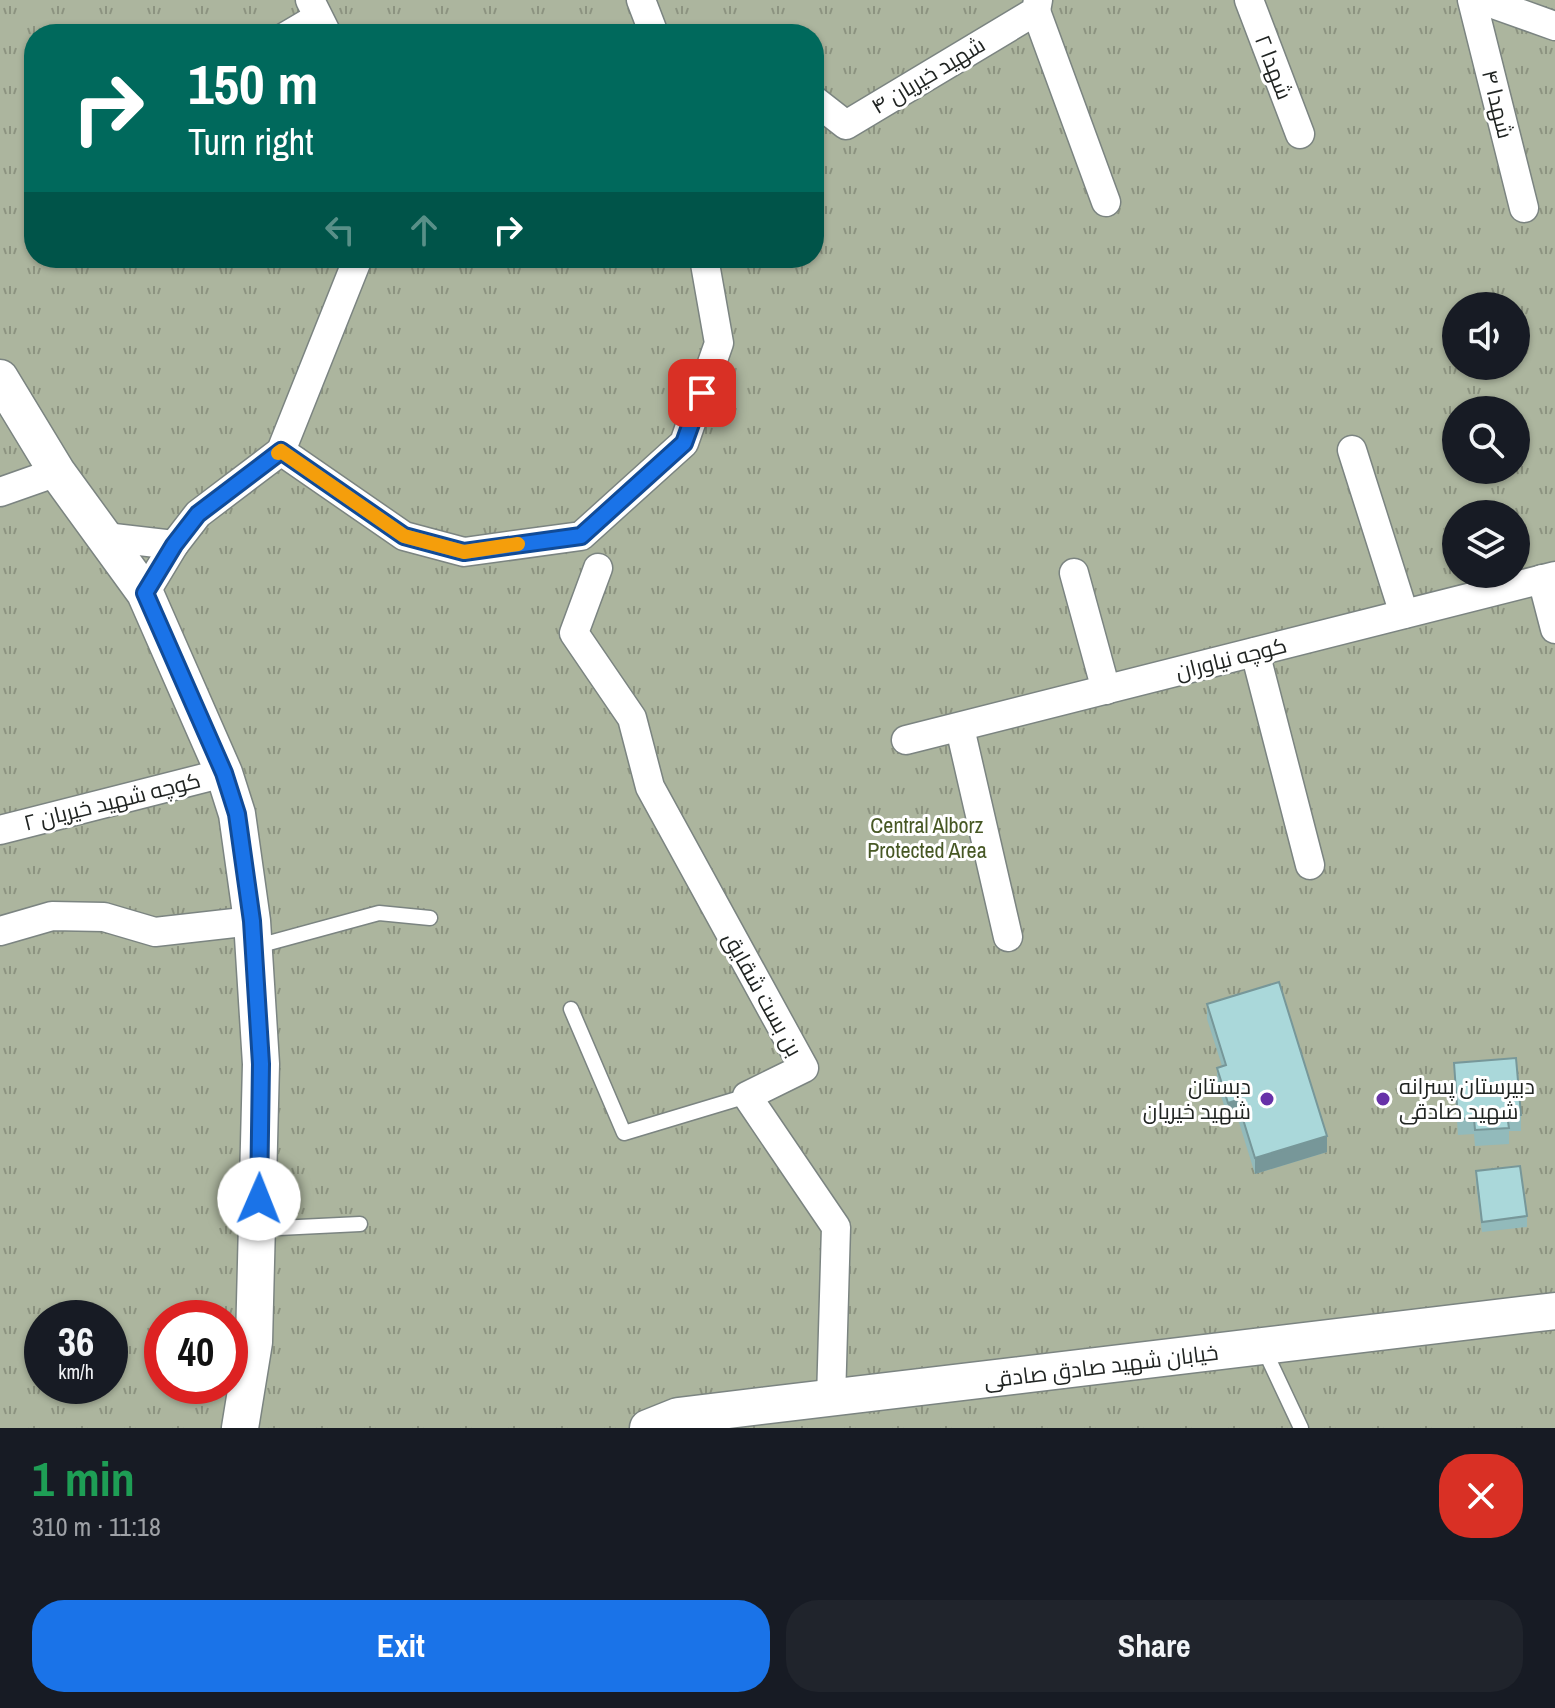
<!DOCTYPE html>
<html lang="en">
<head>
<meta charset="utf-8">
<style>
	:root { --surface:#171b24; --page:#20242c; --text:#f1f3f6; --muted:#9ea1a6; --accent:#1a73e8 }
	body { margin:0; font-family:"Archivo Narrow",Cairo,sans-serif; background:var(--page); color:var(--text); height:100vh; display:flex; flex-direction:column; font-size:30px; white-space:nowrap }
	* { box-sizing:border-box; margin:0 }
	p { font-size:26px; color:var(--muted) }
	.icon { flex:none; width:44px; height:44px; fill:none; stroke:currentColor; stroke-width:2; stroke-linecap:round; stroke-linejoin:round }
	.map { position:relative; height:1428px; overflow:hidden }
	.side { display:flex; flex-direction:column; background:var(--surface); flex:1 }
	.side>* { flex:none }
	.top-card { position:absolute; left:24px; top:24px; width:800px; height:244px; border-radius:32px; box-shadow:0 2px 6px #0004; background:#00695c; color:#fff; overflow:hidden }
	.tools { position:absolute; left:1442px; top:292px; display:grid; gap:16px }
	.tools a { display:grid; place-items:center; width:88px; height:88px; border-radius:50%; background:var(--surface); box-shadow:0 2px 6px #0004; font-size:40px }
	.speed { position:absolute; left:24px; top:1300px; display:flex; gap:16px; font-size:40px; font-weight:700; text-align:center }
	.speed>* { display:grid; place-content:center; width:104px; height:104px; border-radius:50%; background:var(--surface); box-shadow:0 2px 6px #0004; line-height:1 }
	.speed small { font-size:20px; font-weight:400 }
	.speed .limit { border:12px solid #d22; background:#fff; color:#111 }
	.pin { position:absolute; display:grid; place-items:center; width:68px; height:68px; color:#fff; margin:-34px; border-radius:16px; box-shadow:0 4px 12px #0006 }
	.me { position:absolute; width:88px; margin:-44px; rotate:1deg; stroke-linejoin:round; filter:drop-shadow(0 0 6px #0008) }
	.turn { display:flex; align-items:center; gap:28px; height:168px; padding:0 32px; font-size:36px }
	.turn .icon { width:104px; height:104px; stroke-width:2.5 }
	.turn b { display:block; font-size:56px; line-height:68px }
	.lanes { display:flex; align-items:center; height:76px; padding:0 32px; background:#0003; justify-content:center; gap:40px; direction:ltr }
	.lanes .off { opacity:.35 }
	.round { display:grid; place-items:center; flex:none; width:84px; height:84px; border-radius:32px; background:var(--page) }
	.summary { display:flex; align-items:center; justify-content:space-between; height:136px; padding:0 32px }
	h1 { font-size:48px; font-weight:700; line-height:60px; color:#1e9e55 }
	.primary-button { display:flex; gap:16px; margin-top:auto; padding:16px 32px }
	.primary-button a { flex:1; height:92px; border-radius:32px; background:var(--accent); color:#fff; font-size:32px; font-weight:700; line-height:92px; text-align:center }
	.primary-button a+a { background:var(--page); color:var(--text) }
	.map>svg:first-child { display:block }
	.park { fill:url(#park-tufts); fill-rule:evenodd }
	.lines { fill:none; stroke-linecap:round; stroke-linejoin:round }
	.service-casing { stroke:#7b8481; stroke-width:17 }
	.minor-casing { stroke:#7b8481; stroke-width:31 }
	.tertiary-casing { stroke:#7b8481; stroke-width:39 }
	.service { stroke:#fff; stroke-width:14 }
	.minor { stroke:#fff; stroke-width:28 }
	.tertiary { stroke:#fff; stroke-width:36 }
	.wall { fill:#92babb }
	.shaded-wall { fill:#779799 }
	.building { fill:#aad8da; stroke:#779799; stroke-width:2 }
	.route-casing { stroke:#114b97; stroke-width:20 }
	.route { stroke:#1a73e8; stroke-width:14 }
	.slow { stroke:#f59e0b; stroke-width:14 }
	.poi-dot { fill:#6731a8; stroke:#fff; stroke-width:3 }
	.labels { text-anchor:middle; stroke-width:6; stroke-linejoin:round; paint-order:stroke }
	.street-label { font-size:22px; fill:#202422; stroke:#fff }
	.park-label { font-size:22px; fill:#475825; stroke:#fff }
	.poi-label { font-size:22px; fill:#202422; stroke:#fff; text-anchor:end }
</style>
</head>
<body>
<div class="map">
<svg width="1555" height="1428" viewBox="0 0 1555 1428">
	<defs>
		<pattern id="park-tufts" width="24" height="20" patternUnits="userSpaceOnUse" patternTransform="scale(2)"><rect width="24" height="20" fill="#acb59e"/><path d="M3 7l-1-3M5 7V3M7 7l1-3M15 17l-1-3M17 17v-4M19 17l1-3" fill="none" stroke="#8c9380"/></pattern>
	</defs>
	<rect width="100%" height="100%" fill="#dce5e2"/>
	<path class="park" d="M0,0H1555V1428H0ZM34,34H814V258H34ZM1456,306H1516V366H1456ZM1456,410H1516V470H1456ZM1456,514H1516V574H1456ZM42,1318H110V1386H42ZM162,1318H230V1386H162Z"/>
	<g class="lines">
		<defs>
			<g id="service">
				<path d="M276,34L315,11"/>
				<path d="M254,947L379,913L430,918"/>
				<path d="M571,1009L624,1133L747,1096"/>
				<path d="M258,1229L360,1224"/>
				<path d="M1263,1347L1301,1428"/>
			</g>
			<g id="minor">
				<path d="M310,0L327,34"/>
				<path d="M641,0L654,34"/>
				<path d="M1249,0L1300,134"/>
				<path d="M1472,0L1524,208"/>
				<path d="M1482,0L1555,26"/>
				<path d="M1036,11L1106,202"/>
				<path d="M814,100L846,125L1036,11L1038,0"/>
				<path d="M1352,450L1404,614"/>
				<path d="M281,451L404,536L464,552L581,536L684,443L719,343L704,258"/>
				<path d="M0,492L57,472"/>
				<path d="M105,537L174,545"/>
				<path d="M598,568L574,633L632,718L650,787L804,1068L747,1096L836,1227L831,1400"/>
				<path d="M1074,573L1106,690"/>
				<path d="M1542,579L1555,629"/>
				<path d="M145,593L174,545L198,514L281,451L358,258"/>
				<path d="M1255,652L1310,865"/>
				<path d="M960,728L1008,937"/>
				<path d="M906,740L1555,576"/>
				<path d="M0,830L224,773"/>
				<path d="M0,931L52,916L104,917L155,932L252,921"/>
			</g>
			<g id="tertiary">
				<path d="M0,378L57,472L145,593L224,773L237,814L252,921L261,1064L254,1342L240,1428"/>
				<path d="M648,1428L678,1416L1555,1311"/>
			</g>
		</defs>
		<use href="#service" class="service-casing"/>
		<use href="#minor" class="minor-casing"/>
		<use href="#tertiary" class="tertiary-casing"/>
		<use href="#service" class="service"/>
		<use href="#minor" class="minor"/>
		<use href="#tertiary" class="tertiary"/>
	</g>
	<g class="wall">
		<path d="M1207,1004L1327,1152L1255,1174L1237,1116L1228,1118L1217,1083V1068L1222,1066L1207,1019Z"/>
		<path d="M1454,1063L1521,1115V1131H1509V1144L1475,1146L1474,1134L1458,1135L1454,1079Z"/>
		<path d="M1476,1171L1527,1216V1227L1482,1232L1476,1182Z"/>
	</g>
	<g class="shaded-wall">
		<path d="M1237,1100V1116L1228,1118V1103Z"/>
		<path d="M1327,1136V1152L1255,1174V1158Z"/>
	</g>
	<g class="building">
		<path d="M1279,982L1327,1136L1255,1158L1237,1100L1228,1103L1217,1068L1226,1065L1207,1004Z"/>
		<path d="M1516,1058L1521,1115H1507L1509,1128L1475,1130L1474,1118L1458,1119L1454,1063Z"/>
		<path d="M1520,1166L1527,1216L1482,1222L1476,1171Z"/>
	</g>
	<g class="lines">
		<defs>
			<path id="route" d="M259,1199L261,1064L252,921L237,814L224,773L145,593L174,545L198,514L281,451L404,536L464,552L581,536L684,443L702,393"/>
		</defs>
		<use href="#route" class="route-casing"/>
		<use href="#route" class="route"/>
		<path class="slow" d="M278,453L281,451L404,536L464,552L518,544"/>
	</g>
	<g class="poi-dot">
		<circle cx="1267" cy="1099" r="8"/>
		<circle cx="1383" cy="1099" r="8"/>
	</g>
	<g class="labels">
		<g class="street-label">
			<text transform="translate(1274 67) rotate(69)" y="8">شهدا ۲</text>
			<text transform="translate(928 75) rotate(-31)" y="8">شهید خیریان ۴</text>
			<text transform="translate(1498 104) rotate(76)" y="8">شهدا ۴</text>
			<text transform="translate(1231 658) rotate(-14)" y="8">کوچه نیاوران</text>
			<text transform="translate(112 801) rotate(-14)" y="8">کوچه شهید خیریان ۲</text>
			<text transform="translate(763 994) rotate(61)" y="8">بن بست شقایق</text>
			<text transform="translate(1101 1366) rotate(-7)" y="8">خیابان شهید صادق صادقی</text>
		</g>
		<g class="park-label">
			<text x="927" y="833">Central Alborz<tspan x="927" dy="25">Protected Area</tspan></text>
		</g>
		<g class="poi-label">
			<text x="1251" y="1094">دبستان<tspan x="1251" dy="25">شهید خیریان</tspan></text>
			<text x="1399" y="1094" text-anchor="start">دبیرستان پسرانه<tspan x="1399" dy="25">شهید صادقی</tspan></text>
		</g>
	</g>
</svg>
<div class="tools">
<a><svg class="icon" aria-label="sound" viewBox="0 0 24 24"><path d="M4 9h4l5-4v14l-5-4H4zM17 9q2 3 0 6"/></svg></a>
<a><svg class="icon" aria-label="search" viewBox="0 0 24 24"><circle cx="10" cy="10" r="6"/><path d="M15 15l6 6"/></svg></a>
<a><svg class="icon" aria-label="layers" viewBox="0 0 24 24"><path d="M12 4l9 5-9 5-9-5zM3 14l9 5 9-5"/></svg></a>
</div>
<div class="speed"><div>36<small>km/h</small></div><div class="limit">40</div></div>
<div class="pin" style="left:702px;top:393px;background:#d93025"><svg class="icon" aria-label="arrive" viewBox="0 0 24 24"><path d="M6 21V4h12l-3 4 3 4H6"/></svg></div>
<svg class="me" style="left:259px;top:1199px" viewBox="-20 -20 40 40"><circle r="19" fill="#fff"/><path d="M0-13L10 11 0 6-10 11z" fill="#1a73e8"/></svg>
<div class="top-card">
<div class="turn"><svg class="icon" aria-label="right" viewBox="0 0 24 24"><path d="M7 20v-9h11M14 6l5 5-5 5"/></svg><div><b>150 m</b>Turn right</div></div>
<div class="lanes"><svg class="icon off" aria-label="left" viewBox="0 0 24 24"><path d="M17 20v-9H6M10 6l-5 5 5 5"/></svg><svg class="icon off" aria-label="ahead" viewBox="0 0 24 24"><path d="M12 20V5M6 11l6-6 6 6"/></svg><svg class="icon" aria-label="right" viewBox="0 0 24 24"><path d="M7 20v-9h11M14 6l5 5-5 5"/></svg></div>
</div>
</div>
<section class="side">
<div class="summary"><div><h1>1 min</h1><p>310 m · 11:18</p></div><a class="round" style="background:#d93025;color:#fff"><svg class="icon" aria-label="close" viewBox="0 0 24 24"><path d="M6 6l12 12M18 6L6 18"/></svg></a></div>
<div class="primary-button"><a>Exit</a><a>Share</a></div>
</section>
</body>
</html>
